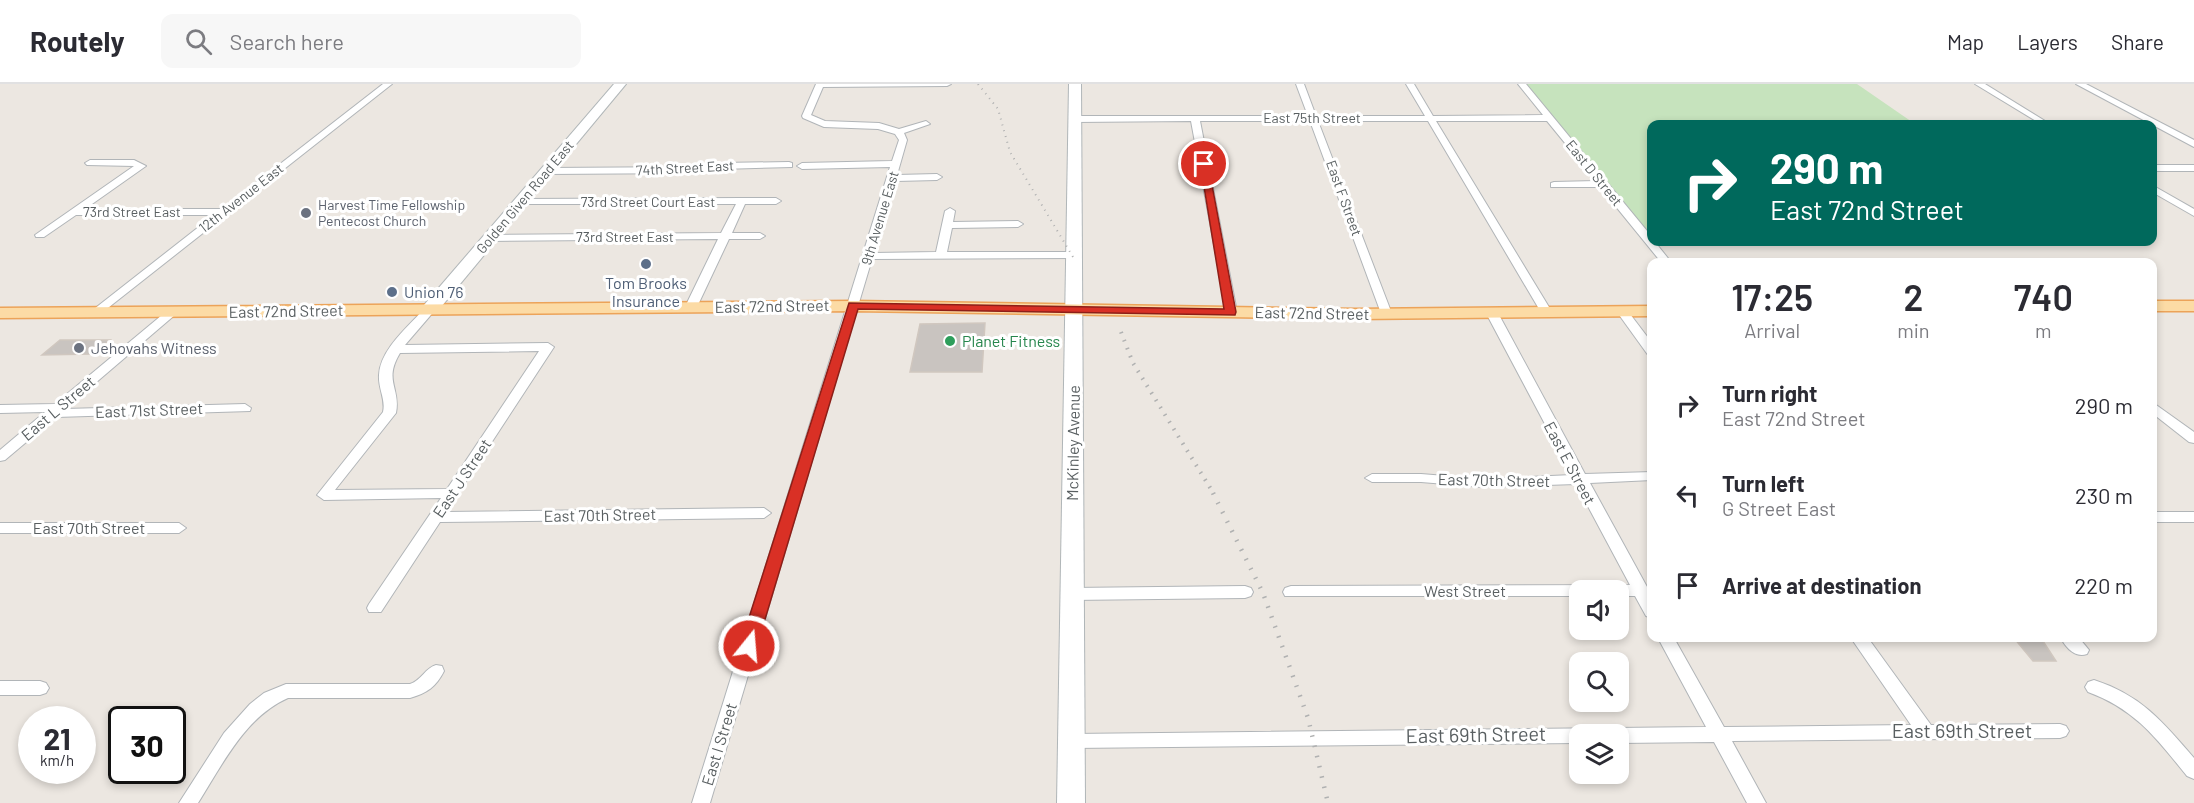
<!DOCTYPE html>
<html lang="en">
<head>
<meta charset="utf-8">
<style>
	:root { --surface:#fff; --page:#f7f7f7; --text:#2b2b33; --muted:#7c7c81; --line:#e1e1e2 }
	body { margin:0; font-family:Barlow,sans-serif; background:var(--page); color:var(--text); height:100vh; display:flex; flex-direction:column; font-size:22px; white-space:nowrap }
	* { box-sizing:border-box; margin:0 }
	p { font-size:20px; color:var(--muted) }
	.icon { flex:none; width:33px; height:33px; fill:none; stroke:currentColor; stroke-width:2; stroke-linecap:round; stroke-linejoin:round }
	.map { position:relative; flex:1; overflow:hidden }
	.sheet { position:absolute; left:1647px; top:174px; width:510px; height:384px; display:flex; flex-direction:column; background:var(--surface); border-radius:12px; box-shadow:0 3px 9px #0003 }
	.sheet>* { flex:none }
	.hud { position:absolute; left:1647px; top:36px; width:510px; height:126px; border-radius:12px; box-shadow:0 3px 9px #0003; background:#00695c; color:#fff; overflow:hidden }
	.buttons { position:absolute; left:1569px; top:496px; display:grid; gap:12px }
	.buttons a { display:grid; place-items:center; width:60px; height:60px; border-radius:12px; background:var(--surface); box-shadow:0 3px 9px #0003; font-size:30px }
	.speed { position:absolute; left:18px; top:622px; display:flex; gap:12px; font-size:30px; font-weight:700; text-align:center }
	.speed>* { display:grid; place-content:center; width:78px; height:78px; border-radius:50%; background:var(--surface); box-shadow:0 3px 9px #0003; line-height:1 }
	.speed small { font-size:15px; font-weight:400 }
	.speed .limit { border:3px solid #111; border-radius:9px; background:#fff; color:#111 }
	.pin { position:absolute; display:grid; place-items:center; width:51px; height:51px; color:#fff; margin:-26px; border:3px solid #fff; border-radius:50%; box-shadow:0 2px 6px #0007 }
	.me { position:absolute; width:66px; margin:-33px; rotate:17deg; stroke-linejoin:round; filter:drop-shadow(0 0 4px #0008) }
	.turn { display:flex; align-items:center; gap:21px; height:126px; padding:0 24px; font-size:27px }
	.turn .icon { width:78px; height:78px; stroke-width:2.5 }
	.turn b { display:block; font-size:42px; line-height:51px }
	.eta { display:flex; justify-content:space-evenly; align-items:center; height:102px; text-align:center }
	.eta b { font-size:36px; font-weight:600; line-height:42px }
	ul { padding:0; list-style:none }
	li { display:flex; align-items:center; gap:18px; height:90px; padding:0 24px }
	li div { flex:1 }
	li b { display:block; font-size:22px }
	li em { font-style:normal }
	header { display:flex; align-items:center; gap:36px; box-sizing:border-box; height:84px; padding:0 30px; background:var(--surface); border-bottom:2px solid var(--line) }
	header strong { font-size:28px }
	nav { display:flex; gap:33px; margin-inline-start:auto; font-size:21px }
	.search { width:420px; height:54px; background:var(--page); display:flex; align-items:center; gap:15px; box-sizing:border-box; padding:0 21px; border-radius:12px; color:var(--muted); font-size:22px }
	.map>svg:first-child { display:block }
	.green { fill:#c6e3bd }
	.building { fill:#c9c4c0; stroke:#d0c7bf; stroke-width:1.5 }
	.lines { fill:none; stroke-linecap:round; stroke-linejoin:round }
	.street-casing { stroke:#b1b5b8; stroke-width:2 }
	.secondary-casing { stroke:#b0b6b8; stroke-width:2 }
	.primary-casing { stroke:#eca359; stroke-width:3 }
	.street { fill:#fff; fill-rule:evenodd }
	.secondary { fill:#fff; fill-rule:evenodd }
	.primary { fill:#fcdba5; fill-rule:evenodd }
	.rail-far2 { stroke:#b0b1b1; stroke-width:2; stroke-dasharray:1 5; stroke-linecap:butt }
	.rail-far1 { stroke:#b0b1b1; stroke-width:4; stroke-dasharray:1.5 7; stroke-linecap:butt }
	.rail { stroke:#b0b1b1; stroke-width:4.5; stroke-dasharray:1.5 9; stroke-linecap:butt }
	.route { fill:#d93025; stroke:#8d1f18; stroke-width:1.5 }
	.worship-dot { fill:#6b7280; stroke:#fff; stroke-width:2 }
	.service-dot { fill:#5c6f8a; stroke:#fff; stroke-width:2 }
	.leisure-dot { fill:#2e9e5b; stroke:#fff; stroke-width:2 }
	.labels { text-anchor:middle; stroke-width:6; stroke-linejoin:round; paint-order:stroke }
	.far-street-label { font-size:14px; fill:#595f61; stroke:#fff }
	.far-worship-label { font-size:14px; fill:#5b616d; stroke:#fff; text-anchor:start }
	.service-label { font-size:16px; fill:#4e5e75; stroke:#fff }
	.street-label { font-size:16px; fill:#595f61; stroke:#fff }
	.leisure-label { font-size:16px; fill:#27864d; stroke:#fff; text-anchor:start }
	.worship-label { font-size:16px; fill:#5b616d; stroke:#fff; text-anchor:start }
	.near-street-label { font-size:20px; fill:#595f61; stroke:#fff }
</style>
</head>
<body>
<header>
<strong>Routely</strong>
<div class="search"><svg class="icon" aria-label="search" viewBox="0 0 24 24"><circle cx="10" cy="10" r="6"/><path d="M15 15l6 6"/></svg>Search here</div>
<nav><a>Map</a><a>Layers</a><a>Share</a></nav>
</header>
<div class="map">
<svg width="2194" height="719" viewBox="0 0 2194 719">
	<rect width="100%" height="100%" fill="#ece7e1"/>
	<path class="green" d="M1522,0H1857L1915,40H1652V158H2081L2086,161L1653,162Z"/>
	<g class="building">
		<path d="M985,239L982,288H910L920,240Z"/>
		<path d="M60,256H110L92,270L42,271Z"/>
		<path d="M2014,554H2041L2056,577H2033Z"/>
	</g>
	<g class="lines">
		<defs>
			<g id="street">
				<path d="M383,0H392L99,231L95,232L89,229L214,131H76L44,153H36L35,151L134,82L87,81L85,79L90,76H134L146,82L85,125H222Z"/>
				<path d="M816,0H951L947,2L823,3L811,31L825,37L879,39L899,45L926,37L930,40L904,49L907,56L897,91L937,90L942,93L937,96L896,97L874,169L936,168L945,127L950,124L955,127L953,138L1018,137L1023,140L1018,143L952,144L947,168H1074L1079,171L1074,174L872,175L710,719H692L890,83L802,85L797,82L802,79L892,77L899,56L895,50L878,45L824,43L803,34L802,32Z"/>
				<path d="M1296,0H1304L1316,32H1425L1406,0H1414L1433,32L1543,31L1518,0H1526L1652,153V158H1655L1671,178H1661L1600,103H1551V99L1554,98L1596,97L1547,37H1436L1552,228L1550,230H1542L1428,37H1318L1392,230L1390,232H1382L1310,37H1200L1237,228L1231,231L1227,230L1191,37L1075,38L1071,35L1075,32H1308Z"/>
				<path d="M1975,0H1985L2050,40H2041Z"/>
				<path d="M2076,0H2086L2194,56V63Z"/>
				<path d="M789,78L792,79V83L721,85L697,89L546,90L541,87L546,84L697,83L721,79Z"/>
				<rect x="2152" y="81" width="42" height="6"/>
				<path d="M2152,101L2194,125V132L2152,108Z"/>
				<path d="M742,114H776L781,117L776,120H745L732,149H760L765,152L760,155H729L697,223L691,226L685,223L718,155L490,157L485,154L490,151L721,149L736,120H517L515,118L520,115Z"/>
				<path d="M430,222L436,225L405,261L548,259L554,263L446,428L764,424L771,429L764,434L440,438L381,528H369L367,524L369,520L441,414L324,416L317,411L383,328C386,315 378,305 379,291C380,265 410,241 426,223ZM539,267L447,405L335,406L396,329C401,304 383,297 400,269Z"/>
				<path d="M172,225L178,228L176,230L65,325L245,320L251,324L250,327L56,333L5,376L0,377V366L45,328L0,329V321L55,320L168,226Z"/>
				<path d="M1623,225L1627,226L1652,259V272L1648,271L1617,228Z"/>
				<path d="M1492,226L1498,229L1585,390L1652,388V396L1590,399L1652,512V534L1646,532L1635,512H1618V507H1580V512H1285L1283,508L1285,504L1291,502L1630,501L1576,400L1482,403L1421,398H1372L1365,394L1372,390H1421L1482,395L1572,391L1486,229Z"/>
				<path d="M2152,318L2194,348V359L2189,358L2152,329Z"/>
				<rect x="2152" y="428" width="42" height="10"/>
				<path d="M0,439H179L186,444L179,449H0Z"/>
				<path d="M1245,502L1251,504L1253,508L1251,512L1245,514L1071,516L1065,514L1063,510L1065,506L1071,504Z"/>
				<path d="M1658,554H1674L1724,643L1911,641L1851,554H1868L1931,641L2060,640L2066,642L2069,647L2066,652L2060,654L1732,657L1766,719H1747L1714,658L1618,659V651H1580V659L1072,664L1066,662L1063,657L1066,652L1072,650L1706,643Z"/>
				<path d="M2061,554H2079L2089,566L2087,570C2075,574 2066,564 2061,554Z"/>
				<path d="M436,581L442,582L444,587C436,603 427,609 410,614H288C245,633 222,681 198,719H179L224,649L250,620L264,609L286,600H410C422,596 425,584 436,581Z"/>
				<path d="M2094,596C2141,611 2163,638 2194,674V695L2187,692C2157,655 2135,625 2088,608L2085,603L2088,598Z"/>
				<path d="M0,597H40L46,599L49,604L46,609L40,611H0Z"/>
			</g>
			<g id="secondary">
				<path d="M614,0H626L436,229H424L422,225L424,221Z"/>
				<path d="M1069,0H1081L1085,719H1057Z"/>
			</g>
			<g id="primary">
				<path d="M853,217L1356,225L1652,222V232L1356,235L853,227L0,234V224Z"/>
				<rect x="2152" y="217" width="42" height="10"/>
			</g>
		</defs>
		<use href="#street" class="street-casing"/>
		<use href="#secondary" class="secondary-casing"/>
		<use href="#primary" class="primary-casing"/>
		<use href="#street" class="street"/>
		<use href="#secondary" class="secondary"/>
		<use href="#primary" class="primary"/>
		<path class="rail-far2" d="M978,0L998,25L1010,68L1073,173"/>
		<path class="rail-far1" d="M1121,248L1133,279L1214,410"/>
		<path class="rail" d="M1213,409L1263,509L1308,634L1328,719"/>
	</g>
	<path class="route" d="M1200,78L1208,80L1236,228L1235,231L858,225L757,562L755,567H743L740,562L849,219L1224,225Z"/>
	<g class="worship-dot">
		<circle cx="306" cy="129" r="6"/>
		<circle cx="79" cy="264" r="6"/>
	</g>
	<g class="service-dot">
		<circle cx="646" cy="180" r="6"/>
		<circle cx="392" cy="208" r="6"/>
	</g>
	<circle class="leisure-dot" cx="950" cy="257" r="6"/>
	<g class="labels">
		<g class="far-street-label">
			<text x="1312" y="39">East 75th Street</text>
			<text transform="translate(685 84) rotate(-3)" y="5">74th Street East</text>
			<text transform="translate(1594 89) rotate(51)" y="5">East D Street</text>
			<text transform="translate(525 113) rotate(-50)" y="5">Golden Given Road East</text>
			<text transform="translate(241 114) rotate(-38)" y="5">12th Avenue East</text>
			<text transform="translate(1344 114) rotate(70)" y="5">East F Street</text>
			<text x="648" y="123">73rd Street Court East</text>
			<text x="132" y="133">73rd Street East</text>
			<text transform="translate(880 134) rotate(-73)" y="5">9th Avenue East</text>
			<text x="625" y="158">73rd Street East</text>
		</g>
		<g class="far-worship-label">
			<text x="318" y="126">Harvest Time Fellowship<tspan x="318" dy="16">Pentecost Church</tspan></text>
		</g>
		<g class="service-label">
			<text x="646" y="205">Tom Brooks<tspan x="646" dy="18">Insurance</tspan></text>
			<text x="404" y="214" text-anchor="start">Union 76</text>
		</g>
		<g class="street-label">
			<text transform="translate(772 222) rotate(-1)" y="6">East 72nd Street</text>
			<text transform="translate(286 227) rotate(-1)" y="6">East 72nd Street</text>
			<text transform="translate(1312 229) rotate(1)" y="6">East 72nd Street</text>
			<text transform="translate(58 324) rotate(-40)" y="6">East L Street</text>
			<text transform="translate(149 326) rotate(-2)" y="6">East 71st Street</text>
			<text transform="translate(1073 359) rotate(-89)" y="6">McKinley Avenue</text>
			<text transform="translate(1570 379) rotate(62)" y="6">East E Street</text>
			<text transform="translate(462 394) rotate(-56)" y="6">East J Street</text>
			<text transform="translate(1494 396) rotate(1)" y="6">East 70th Street</text>
			<text transform="translate(600 431) rotate(-1)" y="6">East 70th Street</text>
			<text x="89" y="450">East 70th Street</text>
			<text x="1465" y="513">West Street</text>
			<text transform="translate(719 660) rotate(-73)" y="6">East I Street</text>
		</g>
		<g class="leisure-label">
			<text x="962" y="263">Planet Fitness</text>
		</g>
		<g class="worship-label">
			<text x="91" y="270">Jehovahs Witness</text>
		</g>
		<g class="near-street-label">
			<text x="1962" y="654">East 69th Street</text>
			<text transform="translate(1476 651) rotate(-1)" y="7">East 69th Street</text>
		</g>
	</g>
</svg>
<div class="buttons">
<a><svg class="icon" aria-label="sound" viewBox="0 0 24 24"><path d="M4 9h4l5-4v14l-5-4H4zM17 9q2 3 0 6"/></svg></a>
<a><svg class="icon" aria-label="search" viewBox="0 0 24 24"><circle cx="10" cy="10" r="6"/><path d="M15 15l6 6"/></svg></a>
<a><svg class="icon" aria-label="layers" viewBox="0 0 24 24"><path d="M12 4l9 5-9 5-9-5zM3 14l9 5 9-5"/></svg></a>
</div>
<div class="speed"><div>21<small>km/h</small></div><div class="limit">30</div></div>
<div class="pin" style="left:1204px;top:80px;background:#d93025"><svg class="icon" aria-label="arrive" viewBox="0 0 24 24"><path d="M6 21V4h12l-3 4 3 4H6"/></svg></div>
<svg class="me" style="left:749px;top:562px" viewBox="-20 -20 40 40"><circle r="17" fill="#d93025" stroke="#fff" stroke-width="3"/><path d="M0-11L8 9 0 5-8 9z" fill="#fff"/></svg>
<div class="hud">
<div class="turn"><svg class="icon" aria-label="right" viewBox="0 0 24 24"><path d="M7 20v-9h11M14 6l5 5-5 5"/></svg><div><b>290 m</b>East 72nd Street</div></div>
</div>
<section class="sheet">
<div class="eta">
<div><b>17:25</b><p>Arrival</p></div>
<div><b>2</b><p>min</p></div>
<div><b>740</b><p>m</p></div>
</div>
<ul>
<li><svg class="icon" aria-label="right" viewBox="0 0 24 24"><path d="M7 20v-9h11M14 6l5 5-5 5"/></svg><div><b>Turn right</b><p>East 72nd Street</p></div><em>290 m</em></li>
<li><svg class="icon" aria-label="left" viewBox="0 0 24 24"><path d="M17 20v-9H6M10 6l-5 5 5 5"/></svg><div><b>Turn left</b><p>G Street East</p></div><em>230 m</em></li>
<li><svg class="icon" aria-label="arrive" viewBox="0 0 24 24"><path d="M6 21V4h12l-3 4 3 4H6"/></svg><div><b>Arrive at destination</b></div><em>220 m</em></li>
</ul>
</section>
</div>
</body>
</html>
